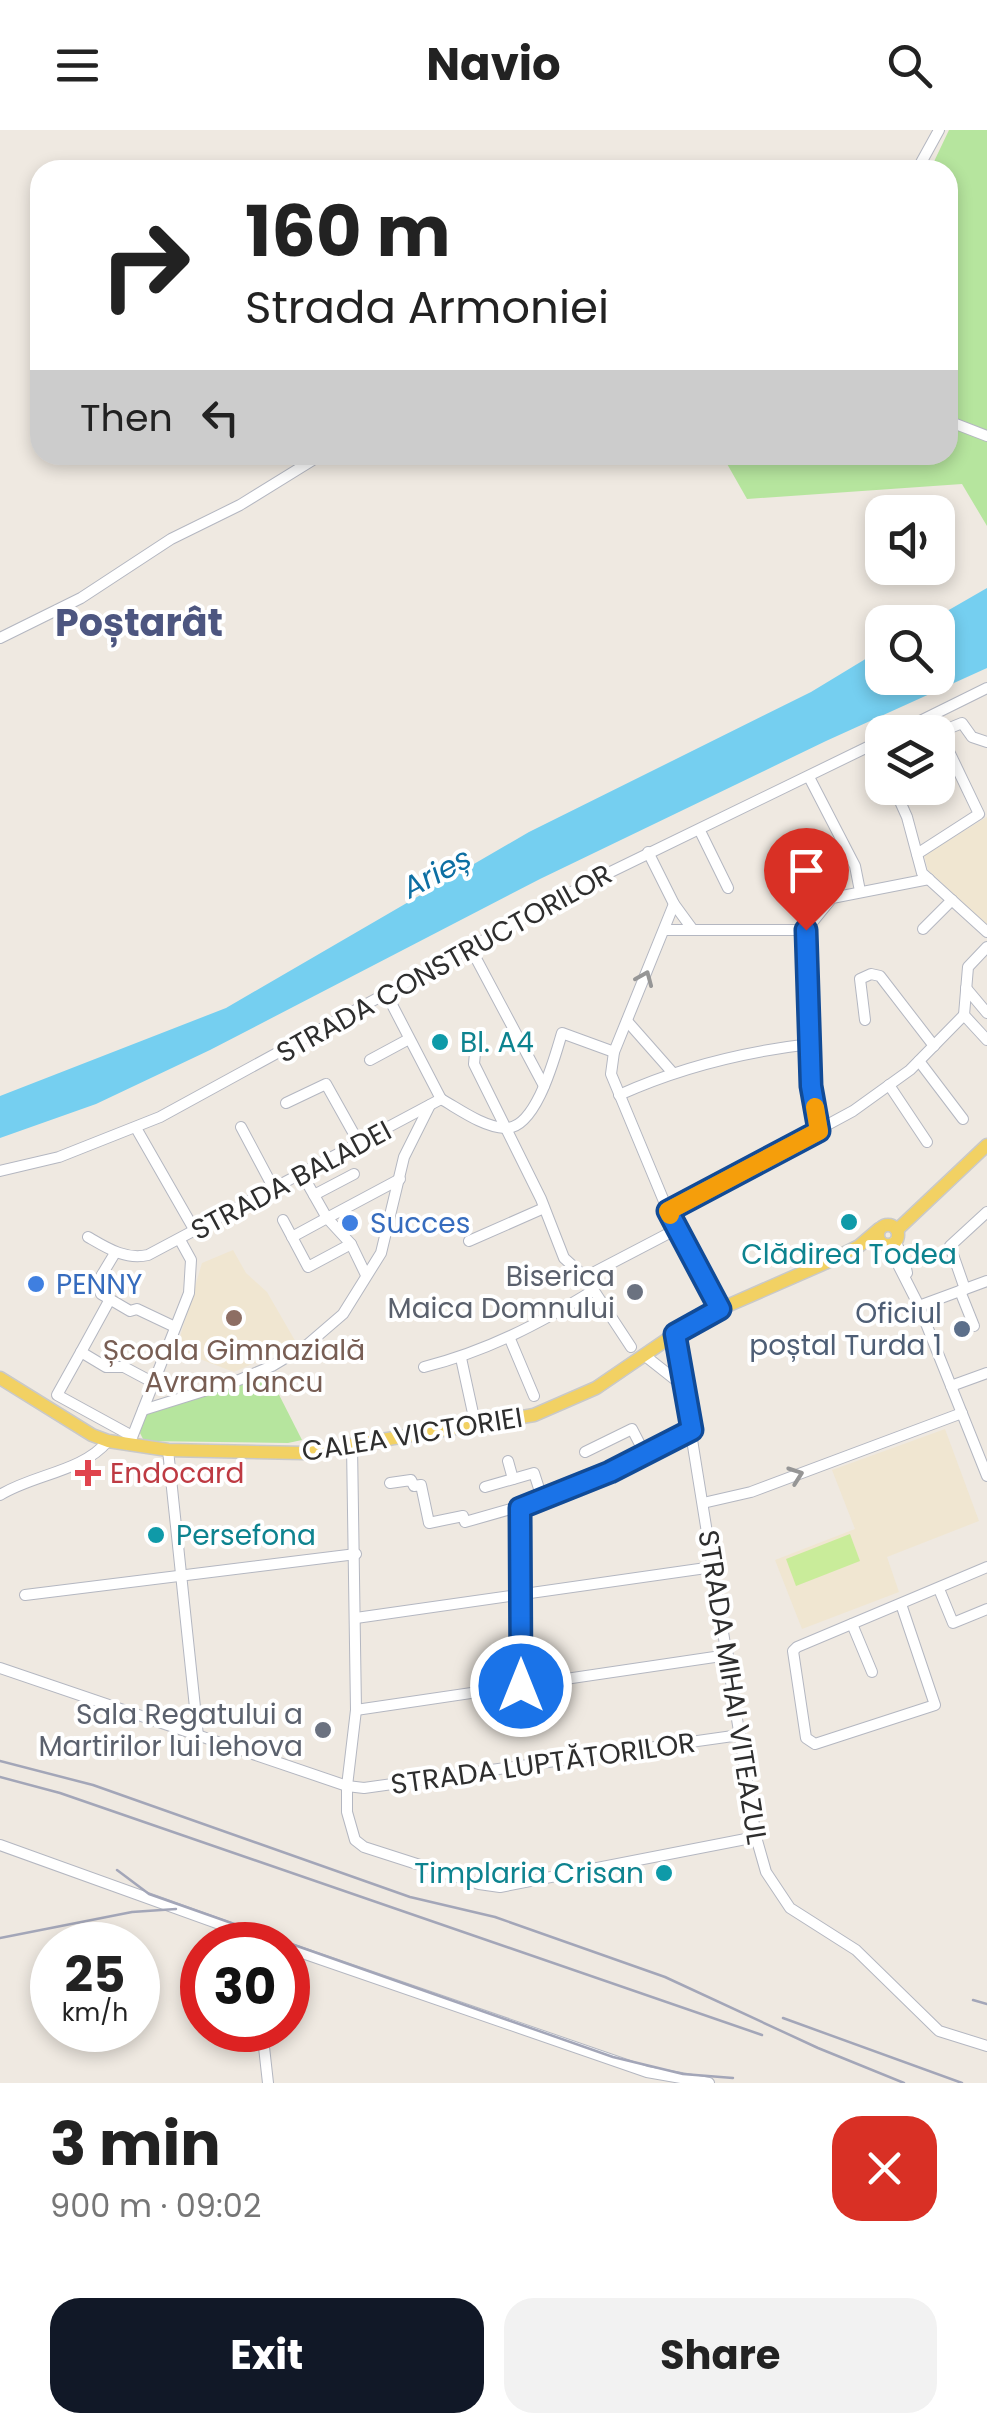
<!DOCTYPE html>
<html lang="en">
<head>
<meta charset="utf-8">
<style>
	:root { --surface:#fff; --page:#f2f2f2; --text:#222; --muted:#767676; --accent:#111827 }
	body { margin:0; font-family:Poppins,sans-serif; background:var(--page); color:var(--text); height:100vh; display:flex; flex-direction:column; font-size:38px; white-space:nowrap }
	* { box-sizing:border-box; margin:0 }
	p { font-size:32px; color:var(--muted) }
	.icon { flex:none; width:55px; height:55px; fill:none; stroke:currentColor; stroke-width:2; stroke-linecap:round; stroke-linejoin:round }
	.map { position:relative; height:1953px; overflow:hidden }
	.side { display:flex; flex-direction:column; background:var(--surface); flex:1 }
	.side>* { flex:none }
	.top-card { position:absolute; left:30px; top:30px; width:928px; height:305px; border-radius:30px; box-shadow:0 5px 15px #0003; background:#fff; color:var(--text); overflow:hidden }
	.buttons { position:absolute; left:865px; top:365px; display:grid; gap:20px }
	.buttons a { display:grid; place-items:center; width:90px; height:90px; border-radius:20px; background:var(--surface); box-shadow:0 5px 15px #0003; font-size:50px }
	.speed { position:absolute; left:30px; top:1792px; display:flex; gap:20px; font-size:50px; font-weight:700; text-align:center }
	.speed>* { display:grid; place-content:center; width:130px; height:130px; border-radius:50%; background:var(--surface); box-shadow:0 5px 15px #0003; line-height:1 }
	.speed small { font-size:25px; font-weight:400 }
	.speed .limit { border:15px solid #d22; background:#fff; color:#111 }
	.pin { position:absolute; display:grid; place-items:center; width:85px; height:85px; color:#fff; margin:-102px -42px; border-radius:50% 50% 50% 0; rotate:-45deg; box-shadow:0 0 10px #0007 }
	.pin .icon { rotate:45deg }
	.me { position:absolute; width:110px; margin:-55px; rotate:0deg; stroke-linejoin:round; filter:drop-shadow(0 0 8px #0008) }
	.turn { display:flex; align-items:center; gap:35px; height:210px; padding:0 50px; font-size:45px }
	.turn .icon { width:130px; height:130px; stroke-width:2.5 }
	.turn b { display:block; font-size:70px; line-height:85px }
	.then { display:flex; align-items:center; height:95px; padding:0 50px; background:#0003; gap:20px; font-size:38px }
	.round { display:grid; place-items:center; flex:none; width:105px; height:105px; border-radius:30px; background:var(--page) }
	.headline { display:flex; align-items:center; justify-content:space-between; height:170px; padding:0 50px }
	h1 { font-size:60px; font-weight:700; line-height:75px }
	.cta { display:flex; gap:20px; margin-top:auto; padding:20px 50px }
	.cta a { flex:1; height:115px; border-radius:30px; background:var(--accent); color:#fff; font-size:40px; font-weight:700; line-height:115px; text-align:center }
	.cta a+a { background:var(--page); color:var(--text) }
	header { display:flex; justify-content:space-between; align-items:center; height:130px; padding:0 50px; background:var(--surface); font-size:45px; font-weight:700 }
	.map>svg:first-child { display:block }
	.education { fill:#f0e6d1 }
	.green { fill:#b6e59e }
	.pitch { fill:#c9ec9a }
	.water { fill:#75cff0 }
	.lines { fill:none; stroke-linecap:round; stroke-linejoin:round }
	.minor-casing { stroke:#b4b7c1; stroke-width:12 }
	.major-casing { stroke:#c9c9c9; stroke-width:15 }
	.minor { stroke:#fff; stroke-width:10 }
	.major { stroke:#f2d163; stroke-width:12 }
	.rail { stroke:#a3a6b8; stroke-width:2.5 }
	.oneway { stroke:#969696 }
	.route-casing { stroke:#114b97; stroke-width:25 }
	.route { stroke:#1a73e8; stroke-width:18 }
	.slow { stroke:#f59e0b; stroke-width:18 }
	.culture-dot { fill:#0f9aa8; stroke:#fff; stroke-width:4 }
	.shop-dot { fill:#3f7fe0; stroke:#fff; stroke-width:4 }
	.worship-dot { fill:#6b7280; stroke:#fff; stroke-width:4 }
	.education-dot { fill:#8d6e63; stroke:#fff; stroke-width:4 }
	.service-dot { fill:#5c6f8a; stroke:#fff; stroke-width:4 }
	.health-dot { fill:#e0444e; stroke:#fff; stroke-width:4 }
	.labels { text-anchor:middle; stroke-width:8; stroke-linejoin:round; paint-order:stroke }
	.street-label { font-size:28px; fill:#2e2e2e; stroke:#fff }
	.culture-label { font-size:28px; fill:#0d838f; stroke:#fff; text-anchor:start }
	.shop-label { font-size:28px; fill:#366cbe; stroke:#fff; text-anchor:start }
	.worship-label { font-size:28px; fill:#5b616d; stroke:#fff; text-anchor:end }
	.service-label { font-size:28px; fill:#4e5e75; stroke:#fff; text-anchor:end }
	.education-label { font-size:28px; fill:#785e54; stroke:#fff }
	.health-label { font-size:28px; fill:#be3a42; stroke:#fff; text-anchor:start }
	.water-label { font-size:30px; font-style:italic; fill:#0d6fa3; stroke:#fff }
	.district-label { font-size:38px; font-weight:bold; fill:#4d5680; stroke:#fff }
</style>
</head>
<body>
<header><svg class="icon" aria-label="menu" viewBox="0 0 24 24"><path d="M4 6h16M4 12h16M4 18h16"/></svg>Navio<svg class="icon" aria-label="search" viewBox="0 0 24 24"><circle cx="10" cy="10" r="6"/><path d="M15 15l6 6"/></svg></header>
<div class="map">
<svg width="987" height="1953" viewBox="0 0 987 1953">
	<rect width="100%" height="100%" fill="#efe9e1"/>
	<g class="education">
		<path d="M987,687V795L928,740L924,725Z"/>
		<path d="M233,1120L246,1143L267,1162L297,1214L234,1242L176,1220L202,1133Z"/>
		<path d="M945,1299L979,1391L887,1427L899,1462L802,1499L775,1430L855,1399L832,1340Z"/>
	</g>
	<g class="green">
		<path d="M949,0H987V396L962,354L747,369L722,325H948V40H930Z"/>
		<path d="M269,1245L302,1310L288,1313L144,1311L140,1303L146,1284Z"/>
	</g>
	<path class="pitch" d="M850,1404L860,1431L796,1456L786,1429Z"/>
	<path class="water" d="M987,458V538L826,611L540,749L210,920L96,974L0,1008V966L226,878L529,702L811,562L882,519V548H938V492H928Z"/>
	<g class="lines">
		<defs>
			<g id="minor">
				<path d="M917,40L939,0"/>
				<path d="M948,291L987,306"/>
				<path d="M0,508L81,468L171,409L240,375L321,325"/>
				<path d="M898,602L987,558"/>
				<path d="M940,602L962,593L972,607L987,612"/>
				<path d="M809,647L855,736L860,761"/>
				<path d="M894,658L907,687L922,743L987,802"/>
				<path d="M700,701L728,758"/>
				<path d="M648,722L674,774L693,800"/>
				<path d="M917,724L979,684L932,586"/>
				<path d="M674,774L614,922L611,944L668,1081L720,1179"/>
				<path d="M923,799L952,770"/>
				<path d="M665,800H806"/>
				<path d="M987,817L968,837L964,885L987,910"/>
				<path d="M471,819L544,956"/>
				<path d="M966,858L987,883"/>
				<path d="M387,865L441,969"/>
				<path d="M865,890L860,849L871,844L880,846L934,916"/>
				<path d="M627,891L672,942"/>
				<path d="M476,912L474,934L541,1069L564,1128L585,1147L631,1217"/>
				<path d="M370,930L409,909"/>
				<path d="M919,931L963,989"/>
				<path d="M889,955L927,1012"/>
				<path d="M619,965C681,937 742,922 810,914"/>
				<path d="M441,969C459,979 483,997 505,998C536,1000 555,926 562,903L614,922"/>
				<path d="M286,973L326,954L359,1013"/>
				<path d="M241,997L274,1059"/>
				<path d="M136,998L195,1101"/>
				<path d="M819,1001L811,956L806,800L832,768L929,749"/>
				<path d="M0,1041L59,1027L160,987L590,752L882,610"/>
				<path d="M302,1044L327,1088L400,1049"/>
				<path d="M314,1065L354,1044"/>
				<path d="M668,1081L853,981L910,940L964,885"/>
				<path d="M283,1090L308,1137L351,1114"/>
				<path d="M88,1107C107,1118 125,1130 148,1125L441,969"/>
				<path d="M292,1107L327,1088L351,1114L366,1145"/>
				<path d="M469,1111L544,1078"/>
				<path d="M895,1111L904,1129L907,1143"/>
				<path d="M888,1115L919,1176L987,1346"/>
				<path d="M115,1123L97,1153L101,1164L130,1181L137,1179L175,1197"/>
				<path d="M585,1147L677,1099"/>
				<path d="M965,1159L950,1116L987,1082"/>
				<path d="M960,1161L974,1196"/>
				<path d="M109,1171L81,1222L106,1237H124L154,1253"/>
				<path d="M919,1176L987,1151"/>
				<path d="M675,1204L756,1707L766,1742L790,1778L856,1820L939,1901L987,1916"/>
				<path d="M510,1209L534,1266"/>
				<path d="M81,1222L57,1265L132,1306"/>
				<path d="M644,1225L682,1255"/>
				<path d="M461,1228L476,1297"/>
				<path d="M424,1237C487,1221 539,1194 594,1160"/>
				<path d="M951,1256L987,1243"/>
				<path d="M143,1280L239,1250L272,1236L307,1215L343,1184L381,1123L404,1027L430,975"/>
				<path d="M129,1315L189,1163L191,1130L180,1110"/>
				<path d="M352,1315L356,1580L347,1656V1682L355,1710L364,1717L479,1754L500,1757L756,1707"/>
				<path d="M168,1320L198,1606"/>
				<path d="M585,1322L632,1299L645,1324"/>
				<path d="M508,1331L513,1349"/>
				<path d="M390,1353L411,1350L414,1356L421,1355L429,1393L463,1386L465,1392L556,1366L692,1300"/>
				<path d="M485,1357L534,1343L543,1371"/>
				<path d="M0,1365C34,1344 82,1342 108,1311"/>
				<path d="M703,1373L751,1362L962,1283"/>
				<path d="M520,1378L521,1556"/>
				<path d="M939,1459L953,1493L987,1479"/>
				<path d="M25,1465L356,1424"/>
				<path d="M901,1474L935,1575L815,1614L806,1608L793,1521L797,1517L987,1437"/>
				<path d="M356,1488L713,1437"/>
				<path d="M852,1494L872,1542"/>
				<path d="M0,1538L347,1656L364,1658L740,1605"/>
				<path d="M356,1580L728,1525"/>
				<path d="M0,1715L278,1815"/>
				<path d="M288,1818L647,1942L709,1953"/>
				<path d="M268,1953L264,1917L268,1900"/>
			</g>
			<g id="major">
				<circle cx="888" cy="1105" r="10"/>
				<path d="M897,1100L987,1015"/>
				<path d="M0,1248L92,1305L108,1311L168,1320L303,1323L534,1285L596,1258L675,1204L720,1179L825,1133L859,1116L879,1099"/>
			</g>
		</defs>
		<use href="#minor" class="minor-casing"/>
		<use href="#major" class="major-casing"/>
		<use href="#minor" class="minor"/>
		<use href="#major" class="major"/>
		<g class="rail">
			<path d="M0,1631L93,1655L410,1767L495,1787L665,1847L818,1918L904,1953"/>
			<path d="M0,1647L60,1663L762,1905"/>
			<path d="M117,1740L149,1764L613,1927L683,1944L733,1948"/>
			<path d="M0,1808L132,1782L176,1779"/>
			<path d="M973,1870L987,1874"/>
			<path d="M783,1888L962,1953"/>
		</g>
	</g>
	<defs><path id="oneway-chevron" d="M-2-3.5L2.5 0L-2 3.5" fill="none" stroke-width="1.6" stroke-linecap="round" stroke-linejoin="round" transform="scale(2.5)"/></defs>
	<g class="oneway">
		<use href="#oneway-chevron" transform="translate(645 848) rotate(-67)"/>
		<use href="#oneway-chevron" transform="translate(796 1345) rotate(-20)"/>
	</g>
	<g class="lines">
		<defs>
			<path id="route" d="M521,1556L520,1378L610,1342L692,1300L675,1204L720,1179L668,1081L819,1001L811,956L806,800"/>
		</defs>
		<use href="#route" class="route-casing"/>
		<use href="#route" class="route"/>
		<path class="slow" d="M670,1085L668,1081L819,1001L815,977"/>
	</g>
	<g class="culture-dot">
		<circle cx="440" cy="912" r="10"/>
		<circle cx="849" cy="1092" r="10"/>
		<circle cx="156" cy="1405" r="10"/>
		<circle cx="664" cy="1743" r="10"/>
	</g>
	<g class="shop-dot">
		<circle cx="350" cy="1093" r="10"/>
		<circle cx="36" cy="1154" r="10"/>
	</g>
	<g class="worship-dot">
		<circle cx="635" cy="1162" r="10"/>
		<circle cx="323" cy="1600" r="10"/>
	</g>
	<circle class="education-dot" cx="234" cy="1188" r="10"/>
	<circle class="service-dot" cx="962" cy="1199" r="10"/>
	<path class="health-dot" d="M83 1328h10v10h10v10h-10v10h-10v-10h-10v-10h10z"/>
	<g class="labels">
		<g class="street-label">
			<text transform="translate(444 833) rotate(-29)" y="10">STRADA CONSTRUCTORILOR</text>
			<text transform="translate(291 1050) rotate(-28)" y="10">STRADA BALADEI</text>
			<text transform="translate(412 1304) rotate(-9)" y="10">CALEA VICTORIEI</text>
			<text transform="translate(733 1557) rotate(81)" y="10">STRADA MIHAI VITEAZUL</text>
			<text transform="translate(543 1633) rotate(-8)" y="10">STRADA LUPTĂTORILOR</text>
		</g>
		<g class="culture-label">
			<text x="460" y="922">Bl. A4</text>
			<text x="849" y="1134" text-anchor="middle">Clădirea Todea</text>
			<text x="176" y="1415">Persefona</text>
			<text x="644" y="1753" text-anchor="end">Timplaria Crisan</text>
		</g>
		<g class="shop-label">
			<text x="370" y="1103">Succes</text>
			<text x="56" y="1164">PENNY</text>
		</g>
		<g class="worship-label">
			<text x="615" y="1156">Biserica<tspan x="615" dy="32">Maica Domnului</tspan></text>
			<text x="303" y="1594">Sala Regatului a<tspan x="303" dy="32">Martirilor lui Iehova</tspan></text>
		</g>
		<g class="service-label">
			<text x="942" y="1193">Oficiul<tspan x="942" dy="32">poștal Turda 1</tspan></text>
		</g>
		<g class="education-label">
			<text x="234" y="1230">Școala Gimnazială<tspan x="234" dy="32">Avram Iancu</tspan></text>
		</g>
		<g class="health-label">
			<text x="110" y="1353">Endocard</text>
		</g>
		<g class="water-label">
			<text transform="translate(437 743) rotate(-28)" y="10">Arieș</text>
		</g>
		<g class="district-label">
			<text x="139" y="506">Poștarât</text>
		</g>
	</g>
</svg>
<div class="buttons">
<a><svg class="icon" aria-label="sound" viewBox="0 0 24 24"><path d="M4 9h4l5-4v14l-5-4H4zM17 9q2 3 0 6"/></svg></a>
<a><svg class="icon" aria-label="search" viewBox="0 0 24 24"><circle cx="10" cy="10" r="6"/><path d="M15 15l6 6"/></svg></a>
<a><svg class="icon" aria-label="layers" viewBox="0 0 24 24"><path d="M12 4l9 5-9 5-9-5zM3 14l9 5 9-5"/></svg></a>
</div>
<div class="speed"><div>25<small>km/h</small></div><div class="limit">30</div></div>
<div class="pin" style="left:806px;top:800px;background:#d93025"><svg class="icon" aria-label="arrive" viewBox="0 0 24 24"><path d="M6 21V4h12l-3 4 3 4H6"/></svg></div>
<svg class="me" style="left:521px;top:1556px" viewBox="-20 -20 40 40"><circle r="17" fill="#1a73e8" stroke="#fff" stroke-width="3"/><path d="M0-11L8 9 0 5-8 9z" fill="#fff"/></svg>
<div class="top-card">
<div class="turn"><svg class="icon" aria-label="right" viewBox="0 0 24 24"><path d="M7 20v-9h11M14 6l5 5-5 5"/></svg><div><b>160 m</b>Strada Armoniei</div></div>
<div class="then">Then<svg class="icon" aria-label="left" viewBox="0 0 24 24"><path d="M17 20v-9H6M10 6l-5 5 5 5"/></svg></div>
</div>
</div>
<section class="side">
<div class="headline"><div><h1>3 min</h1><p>900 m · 09:02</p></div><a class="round" style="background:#d93025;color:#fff"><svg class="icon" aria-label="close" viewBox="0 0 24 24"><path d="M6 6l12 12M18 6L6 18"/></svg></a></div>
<div class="cta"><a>Exit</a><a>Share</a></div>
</section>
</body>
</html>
